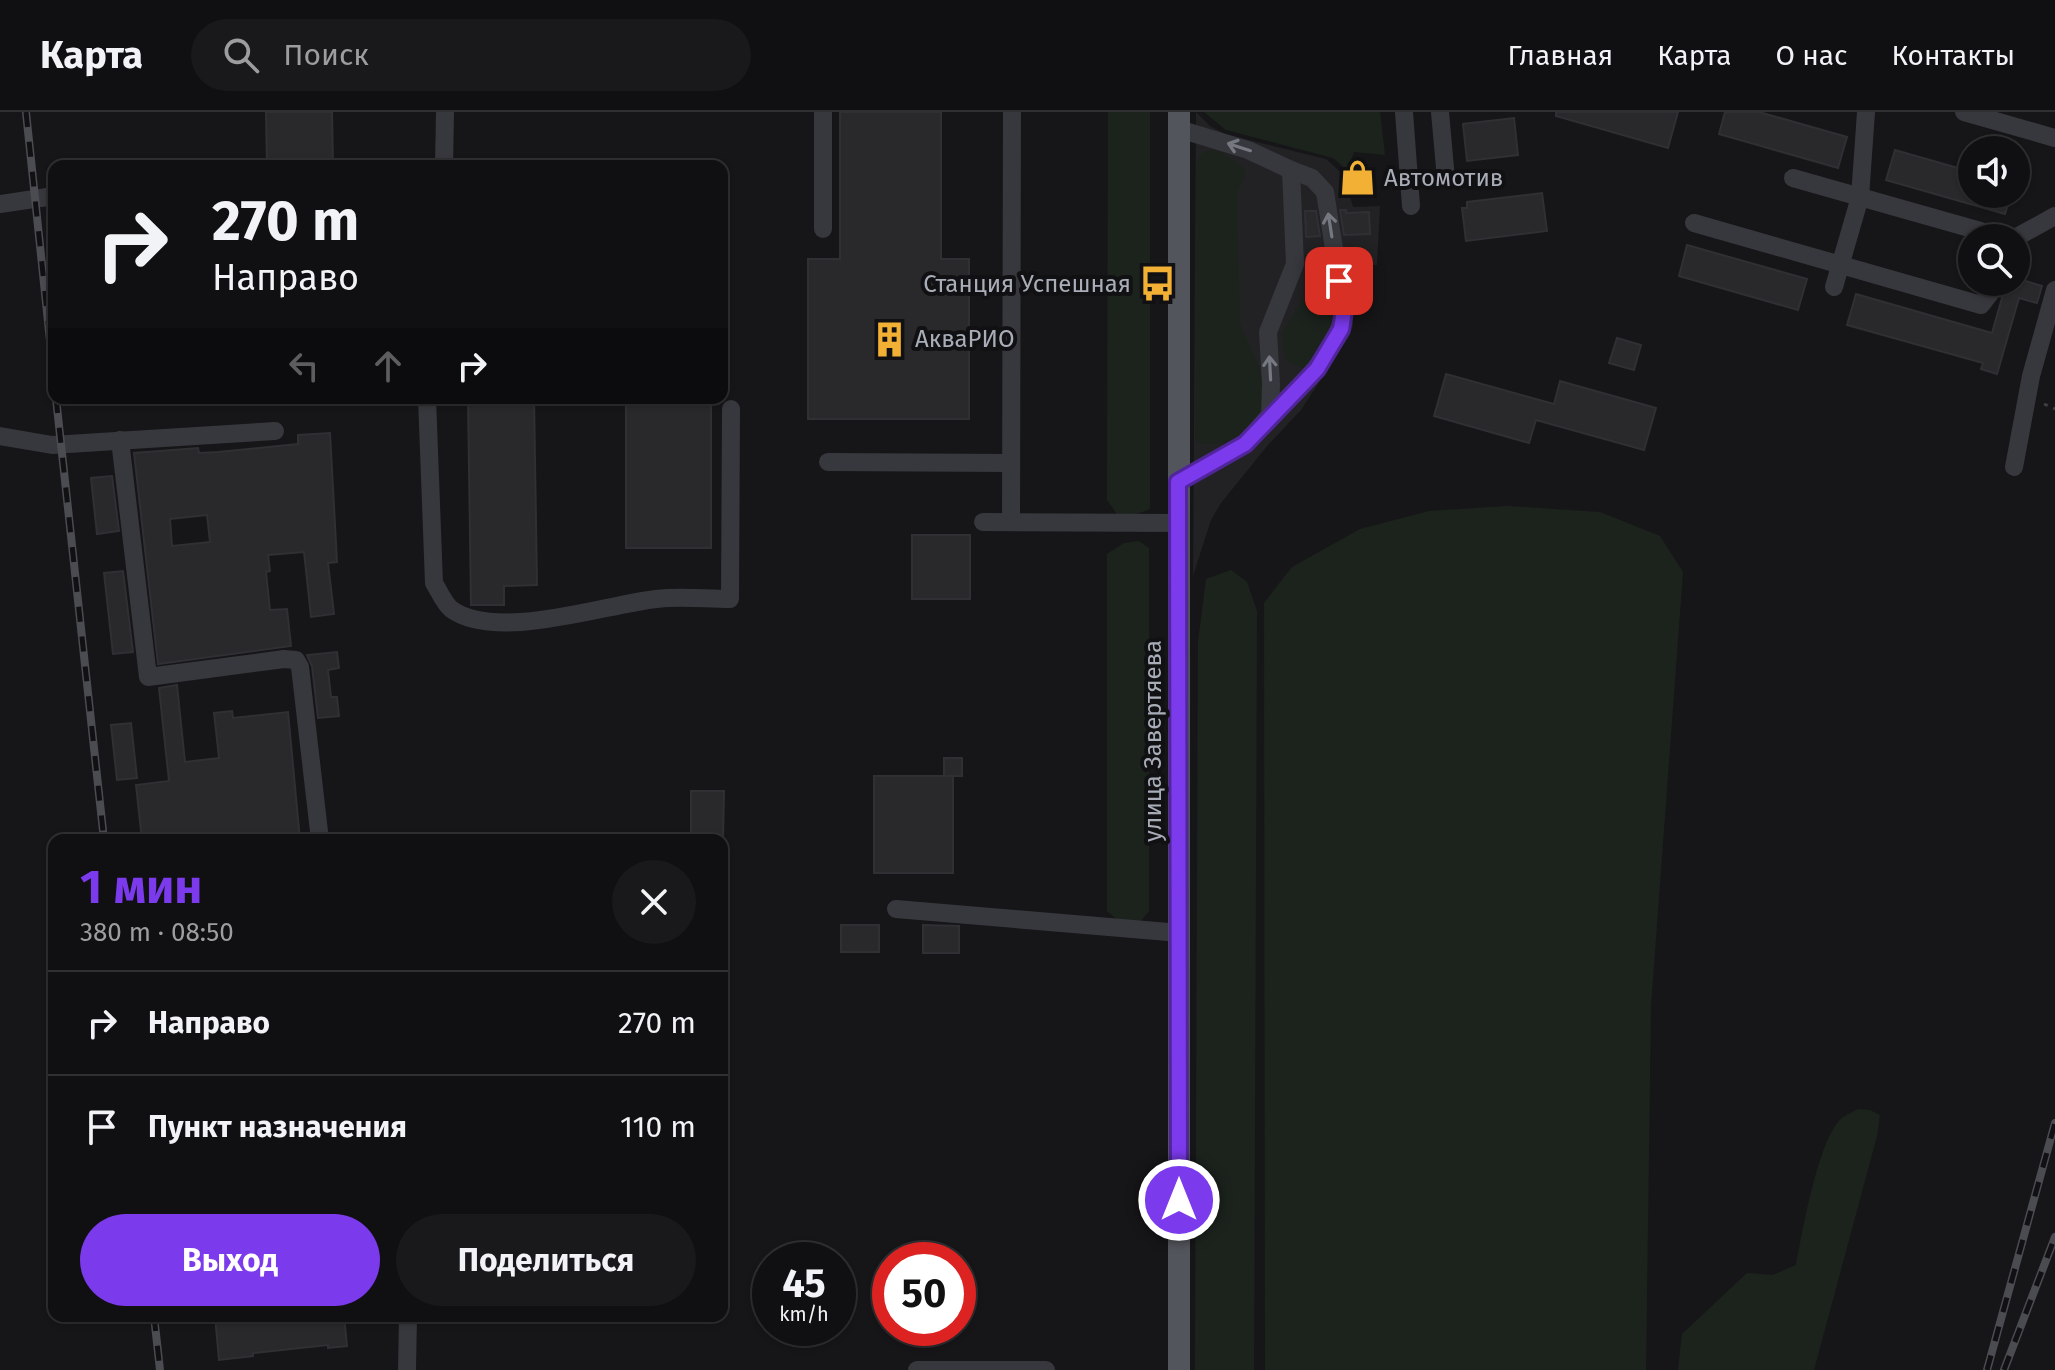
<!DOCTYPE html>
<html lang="ru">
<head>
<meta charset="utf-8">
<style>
	:root { --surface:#101012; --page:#19191b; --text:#f1f3f6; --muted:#9c9d9f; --line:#303032; --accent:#7c3aed }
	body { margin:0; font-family:"Fira Sans",sans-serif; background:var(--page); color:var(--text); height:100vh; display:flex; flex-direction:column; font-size:30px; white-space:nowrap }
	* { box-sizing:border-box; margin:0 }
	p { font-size:26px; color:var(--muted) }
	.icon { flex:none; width:44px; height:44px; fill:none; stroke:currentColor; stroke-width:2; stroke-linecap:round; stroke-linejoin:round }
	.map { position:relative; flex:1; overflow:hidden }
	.sheet { position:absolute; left:48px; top:722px; width:680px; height:488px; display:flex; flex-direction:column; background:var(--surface); border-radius:16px; box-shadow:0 2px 6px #0004,0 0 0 2px var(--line) }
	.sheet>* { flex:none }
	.banner { position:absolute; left:48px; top:48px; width:680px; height:244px; border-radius:16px; box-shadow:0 2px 6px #0004,0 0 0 2px var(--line); background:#101012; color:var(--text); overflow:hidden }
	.buttons { position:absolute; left:1958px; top:24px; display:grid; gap:16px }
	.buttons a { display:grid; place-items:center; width:72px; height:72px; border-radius:50%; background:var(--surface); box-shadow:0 2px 6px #0004,0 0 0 2px var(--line); font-size:40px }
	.speed { position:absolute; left:752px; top:1130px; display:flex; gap:16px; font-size:40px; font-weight:700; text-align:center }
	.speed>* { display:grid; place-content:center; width:104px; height:104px; border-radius:50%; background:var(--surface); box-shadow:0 2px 6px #0004,0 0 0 2px var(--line); line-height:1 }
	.speed small { font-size:20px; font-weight:400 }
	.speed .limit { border:12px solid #d22; background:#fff; color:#111 }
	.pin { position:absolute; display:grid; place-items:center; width:68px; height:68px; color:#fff; margin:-34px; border-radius:16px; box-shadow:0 4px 12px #0006 }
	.me { position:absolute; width:88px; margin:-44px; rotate:0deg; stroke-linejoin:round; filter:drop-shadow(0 0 6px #0008) }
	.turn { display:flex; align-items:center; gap:28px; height:168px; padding:0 32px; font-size:36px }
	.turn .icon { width:104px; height:104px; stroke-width:2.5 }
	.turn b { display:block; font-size:56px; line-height:68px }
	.lanes { display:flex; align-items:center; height:76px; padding:0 32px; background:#0003; justify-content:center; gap:40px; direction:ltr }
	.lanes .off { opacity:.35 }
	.round { display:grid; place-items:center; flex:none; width:84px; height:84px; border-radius:42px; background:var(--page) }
	.overview { display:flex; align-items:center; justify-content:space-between; height:136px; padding:0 32px }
	h1 { font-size:48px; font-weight:700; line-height:60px; color:var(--accent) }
	.primary-button { display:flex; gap:16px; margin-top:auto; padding:16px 32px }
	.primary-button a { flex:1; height:92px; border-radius:48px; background:var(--accent); color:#fff; font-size:32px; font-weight:700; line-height:92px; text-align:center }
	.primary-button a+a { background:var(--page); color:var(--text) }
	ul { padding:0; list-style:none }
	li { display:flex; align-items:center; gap:24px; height:104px; padding:0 32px; border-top:2px solid var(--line) }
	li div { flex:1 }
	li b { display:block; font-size:30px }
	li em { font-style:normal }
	header { display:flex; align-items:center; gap:48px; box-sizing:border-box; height:112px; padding:0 40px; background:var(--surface); border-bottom:2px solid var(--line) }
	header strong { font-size:38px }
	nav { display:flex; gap:44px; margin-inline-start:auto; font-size:28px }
	.search { width:560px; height:72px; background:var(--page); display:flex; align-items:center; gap:20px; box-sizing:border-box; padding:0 28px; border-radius:44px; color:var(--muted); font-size:30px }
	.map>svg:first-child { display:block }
	.built { fill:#222225 }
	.green { fill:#1c231d }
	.building { fill:#29292c; stroke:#303034; stroke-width:2; fill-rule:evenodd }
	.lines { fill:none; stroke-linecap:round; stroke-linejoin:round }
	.path { stroke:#3d3f44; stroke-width:3; stroke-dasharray:4 6; stroke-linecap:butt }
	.minor { stroke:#37383d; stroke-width:18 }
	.major { stroke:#53555c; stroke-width:22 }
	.rail-casing { stroke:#4a4c52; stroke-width:8 }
	.rail { stroke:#111113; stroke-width:5; stroke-dasharray:15; stroke-linecap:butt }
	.oneway { stroke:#757881 }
	.route-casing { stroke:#51269a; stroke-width:20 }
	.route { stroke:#7c3aed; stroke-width:14 }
	.labels { text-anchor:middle; stroke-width:8; stroke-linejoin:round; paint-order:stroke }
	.poi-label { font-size:24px; fill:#a8adb8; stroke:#111113; text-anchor:start }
	.street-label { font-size:24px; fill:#a8adb8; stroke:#111113 }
</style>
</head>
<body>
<header>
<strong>Карта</strong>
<div class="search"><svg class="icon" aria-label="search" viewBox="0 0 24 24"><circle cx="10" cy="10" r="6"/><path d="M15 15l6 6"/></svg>Поиск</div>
<nav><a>Главная</a><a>Карта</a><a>О нас</a><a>Контакты</a></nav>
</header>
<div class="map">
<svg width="2055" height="1258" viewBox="0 0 2055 1258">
	<rect width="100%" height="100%" fill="#161618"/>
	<path class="built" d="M1196,0L1210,14L1225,22L1326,47L1344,63L1353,95L1380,94L1377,153H1364L1353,162V213L1350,223L1301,298L1268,333L1221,391L1211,408L1193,464Z"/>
	<g class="green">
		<path d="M1108,0H1150V397L1134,403L1117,402L1107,388Z"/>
		<path d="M1204,0H1380L1385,43L1354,40L1347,58L1333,46L1226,18Z"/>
		<path d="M1210,38L1221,40L1244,56L1245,66L1237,80L1240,211L1264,267L1262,298L1242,321L1226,332H1201L1195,328L1196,52L1201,42Z"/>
		<path d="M1321,166L1333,171L1336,212L1310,254L1303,257L1285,247L1281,222L1315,168Z"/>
		<path d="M1507,394L1600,400L1660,424L1683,460L1651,894L1646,1258H1265L1264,491L1292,455L1360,417L1429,399Z"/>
		<path d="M1139,429L1149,436V799L1140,810H1120L1107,799V442L1124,431Z"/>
		<path d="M1231,458L1247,470L1257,499L1254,1258H1195L1198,530L1206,467Z"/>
		<path d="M1858,997L1870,998L1880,1003L1877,1024L1814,1258H1678L1682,1222L1747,1161L1773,1163L1796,1153C1802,1122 1818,1028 1841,1007C1845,1003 1853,1000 1858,997Z"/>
	</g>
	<g class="building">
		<path d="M266,0H332L333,54H267Z"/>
		<path d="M840,0H941V147H969V307H808V147H840Z"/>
		<path d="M1556,0H1678L1668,36L1556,4Z"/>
		<path d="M1725,0H1759L1847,25L1838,56L1719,22Z"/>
		<path d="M1514,6L1518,43L1467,49L1463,12Z"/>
		<path d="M1895,38L1972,60V82H2011L2005,102L1886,68Z"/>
		<path d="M1542,81L1547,119L1466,129L1462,96H1467V90Z"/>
		<path d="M1340,98H1346V101L1369,100L1370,122L1344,123Z"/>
		<path d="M1305,99H1316L1320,124L1306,125Z"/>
		<path d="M1687,133L1807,167L1798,198L1679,164Z"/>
		<path d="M2016,166L2042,174L2037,191L2019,186L1997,262L1981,257L1983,251L1847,213L1856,182L1992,221L2002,186L2011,170H2016Z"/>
		<path d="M1617,226L1641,233L1634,258L1609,251Z"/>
		<path d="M1446,262L1554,292L1560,269L1656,296L1644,338L1536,308L1529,331L1434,304Z"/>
		<path d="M468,286H534L537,473L504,474V493H471Z"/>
		<rect x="626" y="290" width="85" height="146"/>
		<path d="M330,321L337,450L328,451L334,502L311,505L304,440L268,443L270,459L266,460L270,498L287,497L291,534L158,552L134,341L198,336L199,341L218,340L298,332V323ZM207,403L210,430L172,434L170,407Z"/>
		<path d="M112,364L119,419L97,422L91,366Z"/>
		<rect x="912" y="423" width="58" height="64"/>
		<path d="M123,459L133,540L113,542L104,461Z"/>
		<path d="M337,540L339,556L328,558L331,585H337L339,604L318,606L312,554L307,543Z"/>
		<path d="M177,573L185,650L219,646L214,601L232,599L233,606L288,600L300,728H142L136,673L169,669L159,576Z"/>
		<path d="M131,611L137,666L117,668L111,613Z"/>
		<rect x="944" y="646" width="18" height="18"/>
		<rect x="874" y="664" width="79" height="97"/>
		<path d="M691,679H724L723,728H691Z"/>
		<rect x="841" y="813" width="38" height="27"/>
		<path d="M923,813L959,814V841H923Z"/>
		<path d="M215,1204H344L347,1234L328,1236V1233L253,1241V1244L219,1248Z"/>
	</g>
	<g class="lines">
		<path class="path" d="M2044,292L2055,297"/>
		<g class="minor">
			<path d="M1404,0L1411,94"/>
			<path d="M1440,0L1446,67"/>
			<path d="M1964,0L2055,26"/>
			<path d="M444,54L445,0"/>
			<path d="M1793,66L2005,126"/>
			<path d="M0,92L54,84"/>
			<path d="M1694,111L1981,193L1999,170"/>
			<path d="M823,117V0"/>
			<path d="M2015,126L2055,104"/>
			<path d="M1834,175L1860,85L1866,0"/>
			<path d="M427,286L434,471C439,479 444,491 451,497C496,530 603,493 656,487C680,484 705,487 730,487L731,297"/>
			<path d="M1270,303C1300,273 1337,243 1344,199L1325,80L1312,66L1291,58"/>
			<path d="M0,324L52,333L275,319"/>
			<path d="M120,328L148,565L284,547L296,548L300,555L320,728"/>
			<path d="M828,350L1011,351"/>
			<path d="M2014,355L2031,264L2055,178"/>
			<path d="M1178,370L1245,332L1270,303L1271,272L1268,220L1295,152L1291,58L1248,38L1179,17"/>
			<path d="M983,410L1178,411"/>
			<path d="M1011,410L1012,0"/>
			<path d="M896,797L1180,821"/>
			<path d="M407,1258L408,1204"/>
			<path d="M917,1258H1046"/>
		</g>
		<path class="major" d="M1179,0V1258"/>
		<defs>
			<g id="rail">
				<path d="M26,0L54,267"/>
				<path d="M56,286L104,728"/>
				<path d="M154,1204L160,1258"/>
				<path d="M1987,1258L2055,1011"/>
				<path d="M2004,1258L2055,1125"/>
			</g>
		</defs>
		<use href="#rail" class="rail-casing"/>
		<use href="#rail" class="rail"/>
	</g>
	<defs><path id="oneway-shaft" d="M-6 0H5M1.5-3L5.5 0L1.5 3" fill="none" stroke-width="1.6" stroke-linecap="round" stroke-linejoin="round" transform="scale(2)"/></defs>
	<g class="oneway">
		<use href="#oneway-shaft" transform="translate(1239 35) rotate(-162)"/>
		<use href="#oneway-shaft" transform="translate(1330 113) rotate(-99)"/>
		<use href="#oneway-shaft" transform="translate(1270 256) rotate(-93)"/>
	</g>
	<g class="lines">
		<defs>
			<path id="route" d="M1179,1088L1178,370L1245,332L1317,257L1341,217L1344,199L1339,169"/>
		</defs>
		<use href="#route" class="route-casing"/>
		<use href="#route" class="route"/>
	</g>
	<defs>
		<symbol id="shop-bare" viewBox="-9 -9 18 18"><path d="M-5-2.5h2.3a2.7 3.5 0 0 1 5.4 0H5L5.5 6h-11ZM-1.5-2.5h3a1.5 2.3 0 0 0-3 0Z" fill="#f2b134" stroke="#111113" stroke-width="2.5" paint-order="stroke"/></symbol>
		<symbol id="bus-bare" viewBox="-9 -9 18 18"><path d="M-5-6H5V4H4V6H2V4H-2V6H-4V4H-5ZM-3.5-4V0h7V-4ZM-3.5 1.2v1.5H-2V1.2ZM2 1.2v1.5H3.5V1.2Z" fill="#f2b134" stroke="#111113" stroke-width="2.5" paint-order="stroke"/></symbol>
		<symbol id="building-bare" viewBox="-9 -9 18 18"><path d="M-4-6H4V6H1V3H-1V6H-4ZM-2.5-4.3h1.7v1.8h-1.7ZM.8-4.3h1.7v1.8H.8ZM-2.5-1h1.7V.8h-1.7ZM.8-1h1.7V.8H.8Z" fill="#f2b134" stroke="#111113" stroke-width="2.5" paint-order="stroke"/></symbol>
	</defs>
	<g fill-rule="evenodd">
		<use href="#shop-bare" x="1332" y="40" width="51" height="51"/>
		<use href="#bus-bare" x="1132" y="146" width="51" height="51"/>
		<use href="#building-bare" x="864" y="202" width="51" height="51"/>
	</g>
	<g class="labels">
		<g class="poi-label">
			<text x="1384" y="74">Автомотив</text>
			<text x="1131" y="180" text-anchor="end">Станция Успешная</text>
			<text x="915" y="235">АкваРИО</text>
		</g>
		<g class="street-label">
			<text transform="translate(1153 629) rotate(-90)" y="8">улица Завертяева</text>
		</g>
	</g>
</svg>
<div class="buttons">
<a><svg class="icon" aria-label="sound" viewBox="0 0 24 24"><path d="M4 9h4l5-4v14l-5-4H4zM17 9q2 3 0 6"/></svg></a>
<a><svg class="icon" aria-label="search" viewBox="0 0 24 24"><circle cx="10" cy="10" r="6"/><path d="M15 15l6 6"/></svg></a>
</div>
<div class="speed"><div>45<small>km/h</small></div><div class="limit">50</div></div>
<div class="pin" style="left:1339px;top:169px;background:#d93025"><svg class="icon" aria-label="arrive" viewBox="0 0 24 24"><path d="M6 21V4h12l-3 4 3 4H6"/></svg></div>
<svg class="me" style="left:1179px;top:1088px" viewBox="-20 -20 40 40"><circle r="17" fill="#7c3aed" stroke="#fff" stroke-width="3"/><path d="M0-11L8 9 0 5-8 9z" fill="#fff"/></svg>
<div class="banner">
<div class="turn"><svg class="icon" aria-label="right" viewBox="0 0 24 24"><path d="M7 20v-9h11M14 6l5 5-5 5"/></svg><div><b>270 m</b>Направо</div></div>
<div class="lanes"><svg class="icon off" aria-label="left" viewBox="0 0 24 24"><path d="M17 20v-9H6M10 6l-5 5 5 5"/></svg><svg class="icon off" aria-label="ahead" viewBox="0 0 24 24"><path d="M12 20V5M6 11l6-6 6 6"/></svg><svg class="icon" aria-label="right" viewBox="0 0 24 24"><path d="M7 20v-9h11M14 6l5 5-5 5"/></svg></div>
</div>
<section class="sheet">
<div class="overview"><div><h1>1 мин</h1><p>380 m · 08:50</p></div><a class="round"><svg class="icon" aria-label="close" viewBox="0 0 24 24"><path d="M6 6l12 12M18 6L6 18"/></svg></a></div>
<ul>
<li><svg class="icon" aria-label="right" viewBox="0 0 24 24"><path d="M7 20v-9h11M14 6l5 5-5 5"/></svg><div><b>Направо</b></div><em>270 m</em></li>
<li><svg class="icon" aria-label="arrive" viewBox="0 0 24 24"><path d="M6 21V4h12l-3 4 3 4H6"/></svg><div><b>Пункт назначения</b></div><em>110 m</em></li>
</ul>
<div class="primary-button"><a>Выход</a><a>Поделиться</a></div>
</section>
</div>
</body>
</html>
